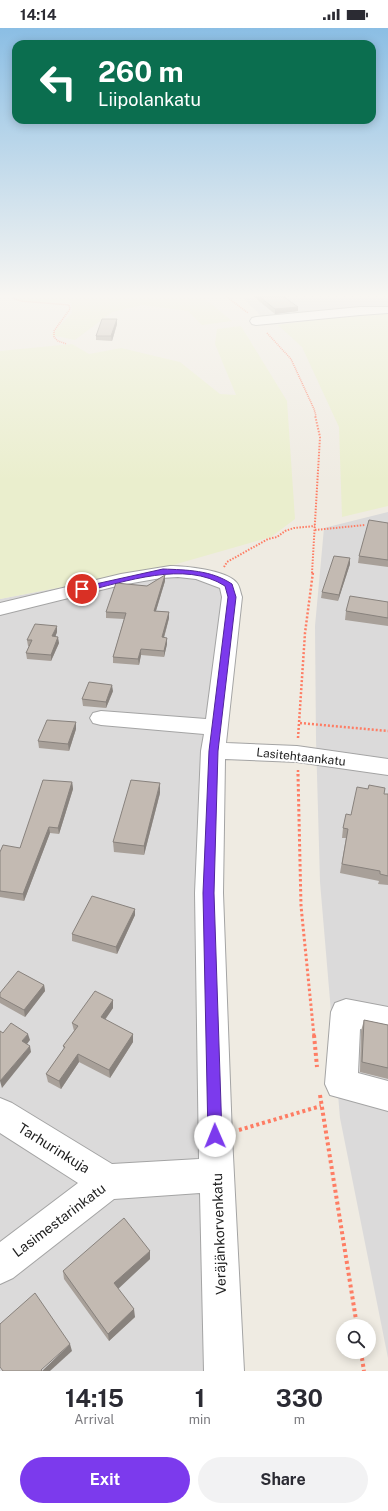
<!DOCTYPE html>
<html lang="en">
<head>
<meta charset="utf-8">
<style>
	:root { --surface:#fff; --page:#f2f2f3; --text:#2b2b33; --muted:#7c7c81; --accent:#7c3aed }
	body { margin:0; font-family:"Public Sans",sans-serif; background:var(--page); color:var(--text); height:100vh; display:flex; flex-direction:column; font-size:15px; white-space:nowrap }
	* { box-sizing:border-box; margin:0 }
	p { font-size:13px; color:var(--muted) }
	.icon { flex:none; width:22px; height:22px; fill:none; stroke:currentColor; stroke-width:2; stroke-linecap:round; stroke-linejoin:round }
	.map { position:relative; height:1343px; overflow:hidden }
	.drawer { display:flex; flex-direction:column; background:var(--surface); flex:1 }
	.drawer>* { flex:none }
	.top-card { position:absolute; left:12px; top:12px; width:364px; height:84px; border-radius:12px; box-shadow:0 2px 10px #0003; background:#0b6e4f; color:#fff; overflow:hidden }
	.buttons { position:absolute; left:336px; top:1291px; display:grid; gap:8px }
	.buttons a { display:grid; place-items:center; width:40px; height:40px; border-radius:50%; background:var(--surface); box-shadow:0 2px 10px #0003; font-size:20px }
	.pin { position:absolute; display:grid; place-items:center; width:34px; height:34px; color:#fff; margin:-17px; border:2px solid #fff; border-radius:50%; box-shadow:0 1px 4px #0007 }
	.me { position:absolute; width:44px; margin:-22px; rotate:359deg; stroke-linejoin:round; filter:drop-shadow(0 0 3px #0008) }
	.turn { display:flex; align-items:center; gap:14px; height:84px; padding:0 20px; font-size:18px }
	.turn .icon { width:52px; height:52px; stroke-width:2.5 }
	.turn b { display:block; font-size:28px; line-height:34px }
	.eta { display:flex; justify-content:space-evenly; align-items:center; height:68px; text-align:center }
	.eta b { font-size:24px; font-weight:700; line-height:28px }
	.action { display:flex; gap:8px; margin-top:auto; padding:8px 20px }
	.action a { flex:1; height:46px; border-radius:24px; background:var(--accent); color:#fff; font-size:16px; font-weight:700; line-height:46px; text-align:center }
	.action a+a { background:var(--page); color:var(--text) }
	.status { display:flex; justify-content:space-between; align-items:center; height:28px; padding:0 20px; background:var(--surface); direction:ltr }
	.status svg { height:11px; fill:currentColor }
	.map>svg:first-child { display:block }
	.residential { fill:#dbdada }
	.farmland { fill:#eaeecd }
	.lines { fill:none; stroke-linecap:round; stroke-linejoin:round }
	.minor-casing { stroke:#a4a4a4; stroke-width:2 }
	.path-far4 { stroke:#fe7d64; stroke-width:1.5; stroke-dasharray:1 1; stroke-linecap:butt }
	.path-far3 { stroke:#fe7d64; stroke-width:2; stroke-dasharray:1.5 1.5; stroke-linecap:butt }
	.path-far2 { stroke:#fe7d64; stroke-width:2.5; stroke-dasharray:2 2; stroke-linecap:butt }
	.path-far1 { stroke:#fe7d64; stroke-width:3; stroke-dasharray:2.5 2.5; stroke-linecap:butt }
	.path { stroke:#fe7d64; stroke-width:4; stroke-dasharray:3 3; stroke-linecap:butt }
	.minor { fill:#fff; fill-rule:evenodd }
	.wall { fill:#a8a099 }
	.shaded-wall { fill:#88827d }
	.building { fill:#c3bab2; stroke:#88827d }
	.route { fill:#7c3aed; stroke:#51269a }
	.labels { text-anchor:middle; stroke-width:4; stroke-linejoin:round; paint-order:stroke }
	.street-label { font-size:12px; fill:#1d1d1d; stroke:#fff }
	.near-street-label { font-size:14px; fill:#1d1d1d; stroke:#fff }
</style>
</head>
<body>
<div class="status"><b>14:14</b><svg viewBox="0 0 49 12"><path d="M0 12V9h3v3zM5 12V6h3v6zM10 12V3h3v9zM15 12V0h3v12zM26 1h20v11H26zM47 4h2v5h-2z"/></svg></div>
<div class="map">
<svg width="388" height="1343" viewBox="0 0 388 1343">
	<rect width="100%" height="100%" fill="#efebe2"/>
	<g class="residential">
		<path d="M274,266H388V281L264,291L243,270Z"/>
		<path d="M388,484V1330L340,1090L320,854L316,711L315,598L324,500Z"/>
		<path d="M166,539L234,551L200,914L212,1343H0V571Z"/>
	</g>
	<g class="farmland">
		<path d="M14,266H199L232,293L202,297L188,283L142,277L112,284L75,312L51,307L72,285L71,275L20,273Z"/>
		<path d="M388,284V478L342,489L339,399L302,319L278,297L366,285Z"/>
		<path d="M241,298L287,373L295,491L271,509L166,539L0,571V323L72,316L89,326L121,320L180,334L220,366L236,367L215,316L217,301Z"/>
	</g>
	<g class="lines">
		<defs>
			<g id="minor">
				<path d="M360,279H388V285L360,287L256,297L252,296L250,293L252,290L256,289Z"/>
				<path d="M170,538C186,538 225,542 236,554C240,558 240,564 242,569L226,715L297,718L388,731V747L297,734L225,731L223,865L232,1108L244,1343H204L200,1165L114,1171L13,1250L0,1256V1214L78,1155L0,1105V1070L12,1075L112,1136L199,1131L195,865L201,723L204,706L101,697L93,695L90,690L93,685L101,683L206,691L222,569L220,560L196,551L178,549L161,550L121,557L0,587V575L121,546Z"/>
				<path d="M346,971L388,979V1007L360,1001L358,1045L388,1053V1083L330,1067L325,1056L331,984L335,975Z"/>
			</g>
		</defs>
		<use href="#minor" class="minor-casing"/>
		<g class="path-far4">
			<path d="M10,266L15,271L21,273L69,277L70,281L54,303V309L58,313L67,316"/>
			<path d="M223,266L248,285"/>
			<path d="M267,305L291,331L314,381L316,388"/>
		</g>
		<g class="path-far3">
			<path d="M315,502L365,497"/>
			<path d="M224,539L227,534L268,511L277,509L285,503L294,500L315,498"/>
			<path d="M312,545L320,409L315,387"/>
		</g>
		<g class="path-far2">
			<path d="M300,695L388,703"/>
			<path d="M298,710L305,605L313,544"/>
			<path d="M298,742V747"/>
		</g>
		<path class="path-far1" d="M298,746L301,878L314,1008"/>
		<g class="path">
			<path d="M314,1007L317,1039"/>
			<path d="M320,1067L357,1298"/>
			<path d="M239,1102L321,1078"/>
			<path d="M361,1324L364,1343"/>
		</g>
		<use href="#minor" class="minor"/>
	</g>
	<g class="wall">
		<path d="M255,266H280L298,283L275,286L254,269Z"/>
		<path d="M117,291V296L112,313L96,312V308Z"/>
		<path d="M388,495V539L358,535L359,528Z"/>
		<path d="M350,536L338,573L321,570L322,564Z"/>
		<path d="M165,553L156,583L169,584V590L164,610H167V616L164,629L141,627L139,637L113,635V629L124,591L106,590V584L147,558Z"/>
		<path d="M388,574V598L345,592L346,583Z"/>
		<path d="M57,604L55,609L59,615L51,633L27,631L26,625L29,618H28L27,612Z"/>
		<path d="M113,663L106,680L83,678L82,671Z"/>
		<path d="M76,701L69,723L39,720L38,713Z"/>
		<path d="M72,754L73,761L59,806L50,805L24,873L0,869V824L20,820Z"/>
		<path d="M160,765L144,827L114,824L113,814Z"/>
		<path d="M384,766H388V857L378,856L379,853L340,845L346,810H342L343,800L351,787Z"/>
		<path d="M135,881V887L117,926L72,913V906Z"/>
		<path d="M44,957L45,963L25,989L0,975V965Z"/>
		<path d="M113,972V980L105,992L133,1006V1014L110,1050L79,1034L61,1061L48,1054L46,1046L64,1021L63,1018L74,1003L72,995Z"/>
		<path d="M364,992L388,997V1051L360,1044L361,1003Z"/>
		<path d="M150,1231L118,1260L135,1289L109,1313L64,1251L63,1243Z"/>
	</g>
	<g class="shaded-wall">
		<path d="M298,279V283L275,286V281Z"/>
		<path d="M117,291V296L112,313L111,308Z"/>
		<path d="M350,530V536L338,573L339,567Z"/>
		<path d="M165,547V553L154,589V583Z"/>
		<path d="M169,584V590L162,616V609Z"/>
		<path d="M57,598V604L53,615L52,608Z"/>
		<path d="M58,609L59,615L51,633V627Z"/>
		<path d="M167,610V616L164,629V623Z"/>
		<path d="M141,621V627L139,637L138,631Z"/>
		<path d="M112,657L113,663L106,680V674Z"/>
		<path d="M76,694V701L69,723L68,716Z"/>
		<path d="M72,754L73,761L59,806L58,800Z"/>
		<path d="M160,755V765L144,827V818Z"/>
		<path d="M49,799L50,805L24,873L23,866Z"/>
		<path d="M135,881V887L117,926L116,919Z"/>
		<path d="M44,957L45,963L25,989L24,982Z"/>
		<path d="M113,972V980L101,997V989Z"/>
		<path d="M28,1006L30,1012L24,1020L22,1013Z"/>
		<path d="M133,1006V1014L110,1050L109,1042Z"/>
		<path d="M30,1018L31,1024L2,1060L0,1053Z"/>
		<path d="M78,1026L79,1034L61,1061L59,1053Z"/>
		<path d="M150,1223V1231L116,1263L114,1255Z"/>
		<path d="M134,1281L135,1289L109,1313L108,1306Z"/>
		<path d="M70,1316L72,1323L50,1343H42Z"/>
	</g>
	<g class="building">
		<path d="M256,266H280L298,279L275,281Z"/>
		<path d="M102,291H117L111,308H96Z"/>
		<path d="M369,492L388,495V532L359,528Z"/>
		<path d="M334,528L350,530L339,567L322,564Z"/>
		<path d="M165,547L154,583L169,584L162,609L167,610L164,623L141,621L138,631L113,629L126,585L106,584L116,555L147,558Z"/>
		<path d="M350,568L388,574V590L346,583Z"/>
		<path d="M35,596L57,598L52,608L58,609L51,627L26,625L32,612H27Z"/>
		<path d="M89,654L112,657L106,674L82,671Z"/>
		<path d="M47,692L76,694L68,716L38,713Z"/>
		<path d="M43,752L72,754L58,800L49,799L23,866L0,863V824L3,817L20,820Z"/>
		<path d="M131,752L160,755L144,818L113,814Z"/>
		<path d="M369,757L385,760L384,766H388V848L380,846V843L342,836L348,801L343,800L346,786L351,787L357,759L368,761Z"/>
		<path d="M92,868L135,881L116,919L72,906Z"/>
		<path d="M18,943L44,957L24,982L0,969V965Z"/>
		<path d="M95,963L113,972L101,989L133,1006L109,1042L78,1026L59,1053L46,1046L65,1019L63,1018L78,998L72,995Z"/>
		<path d="M364,992L388,997V1040L362,1034Z"/>
		<path d="M11,995L28,1006L22,1013L30,1018L0,1053V1003L3,1005Z"/>
		<path d="M124,1190L150,1223L114,1255L134,1281L108,1306L63,1243Z"/>
		<path d="M35,1265L70,1316L41,1342L42,1343H3L0,1339V1296Z"/>
	</g>
	<linearGradient id="sky" x2="0" y2="1"><stop stop-color="#8bbee4"/><stop offset="0.59" stop-color="#f8f6f2"/><stop offset="1" stop-color="#f8f6f2" stop-opacity="0"/></linearGradient>
	<rect width="388" height="454" fill="url(#sky)"/>
	<path class="route" d="M163,541C187,542 211,542 232,556L236,569L218,723L214,865L222,1108L220,1113L215,1115L210,1113L208,1108L203,865L209,723L228,569L225,558C185,532 125,554 82,564L78,561L82,559Z"/>
	<g class="labels">
		<g class="street-label">
			<text transform="translate(301 729) rotate(6)" y="4">Lasitehtaankatu</text>
		</g>
		<g class="near-street-label">
			<text transform="translate(54 1120) rotate(32)" y="5">Tarhurinkuja</text>
			<text transform="translate(59 1192) rotate(-37)" y="5">Lasimestarinkatu</text>
			<text transform="translate(219 1206) rotate(-92)" y="5">Veräjänkorvenkatu</text>
		</g>
	</g>
</svg>
<div class="buttons">
<a><svg class="icon" aria-label="search" viewBox="0 0 24 24"><circle cx="10" cy="10" r="6"/><path d="M15 15l6 6"/></svg></a>
</div>
<div class="pin" style="left:82px;top:561px;background:#d93025"><svg class="icon" aria-label="arrive" viewBox="0 0 24 24"><path d="M6 21V4h12l-3 4 3 4H6"/></svg></div>
<svg class="me" style="left:215px;top:1108px" viewBox="-20 -20 40 40"><circle r="19" fill="#fff"/><path d="M0-13L10 11 0 6-10 11z" fill="#7c3aed"/></svg>
<div class="top-card">
<div class="turn"><svg class="icon" aria-label="left" viewBox="0 0 24 24"><path d="M17 20v-9H6M10 6l-5 5 5 5"/></svg><div><b>260 m</b>Liipolankatu</div></div>
</div>
</div>
<section class="drawer">
<div class="eta">
<div><b>14:15</b><p>Arrival</p></div>
<div><b>1</b><p>min</p></div>
<div><b>330</b><p>m</p></div>
</div>
<div class="action"><a>Exit</a><a>Share</a></div>
</section>
</body>
</html>
